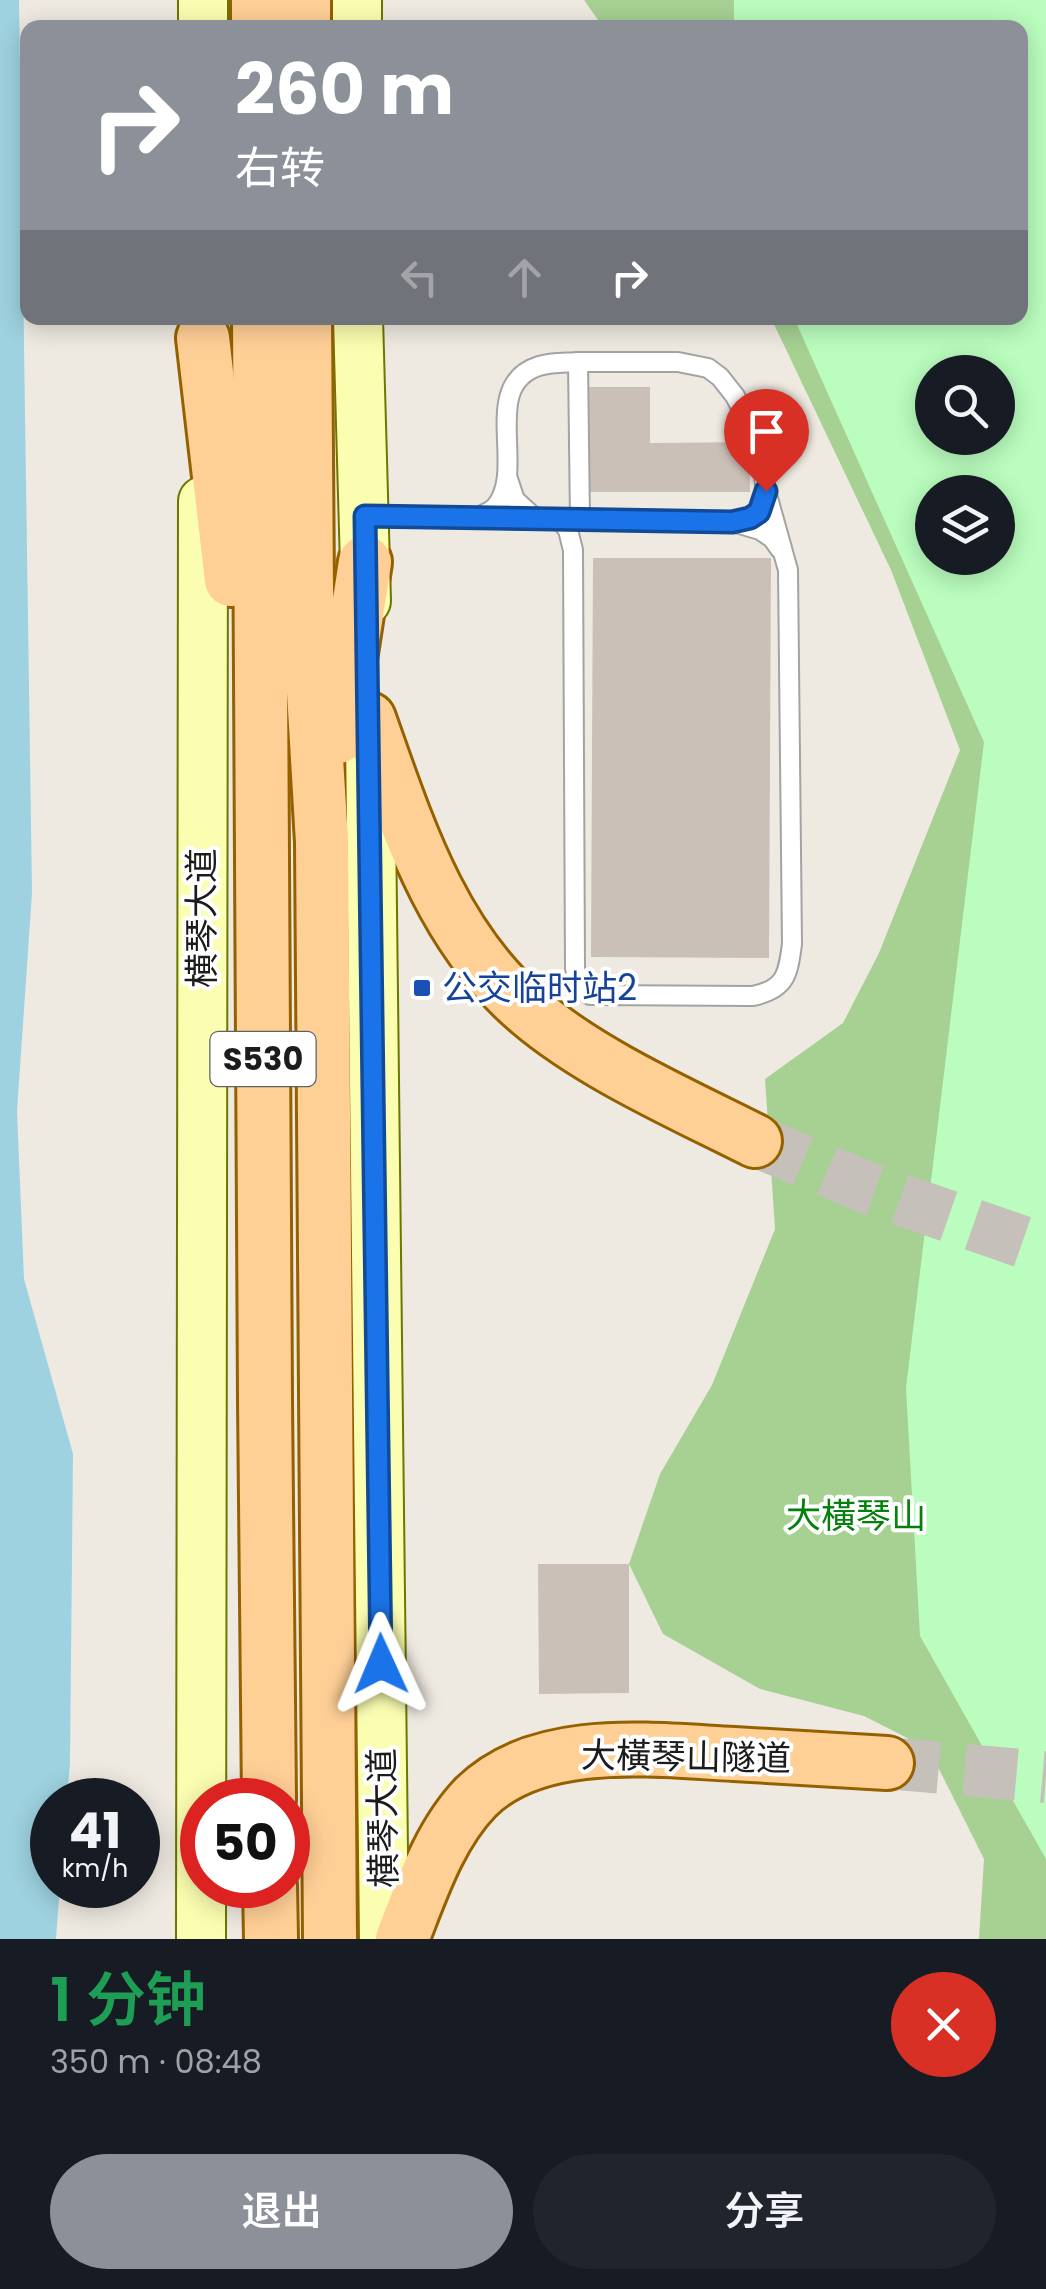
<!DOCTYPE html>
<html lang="zh">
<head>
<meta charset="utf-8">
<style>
	:root { --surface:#171b24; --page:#20242c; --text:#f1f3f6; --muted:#9ea1a6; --accent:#8c9099 }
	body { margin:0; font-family:Poppins,"Noto Sans SC",sans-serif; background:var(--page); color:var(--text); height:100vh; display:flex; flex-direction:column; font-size:38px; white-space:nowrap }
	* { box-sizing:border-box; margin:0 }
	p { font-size:32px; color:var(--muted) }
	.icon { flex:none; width:55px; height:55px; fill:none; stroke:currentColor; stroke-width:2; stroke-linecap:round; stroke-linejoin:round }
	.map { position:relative; height:1939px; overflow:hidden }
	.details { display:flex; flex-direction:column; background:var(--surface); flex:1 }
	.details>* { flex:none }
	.banner { position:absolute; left:20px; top:20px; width:1008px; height:305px; border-radius:20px; box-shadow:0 5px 25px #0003; background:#8c9099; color:#fff; overflow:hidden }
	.fabs { position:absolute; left:915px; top:355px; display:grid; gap:20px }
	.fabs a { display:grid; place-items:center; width:100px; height:100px; border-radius:50%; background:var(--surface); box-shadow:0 5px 25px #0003; font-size:50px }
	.speed { position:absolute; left:30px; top:1778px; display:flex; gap:20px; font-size:50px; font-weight:700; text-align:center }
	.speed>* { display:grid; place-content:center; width:130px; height:130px; border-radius:50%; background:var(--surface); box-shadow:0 5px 25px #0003; line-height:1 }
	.speed small { font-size:25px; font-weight:400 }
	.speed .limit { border:15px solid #d22; background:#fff; color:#111 }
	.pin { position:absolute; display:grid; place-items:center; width:85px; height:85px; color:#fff; margin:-102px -42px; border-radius:50% 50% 50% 0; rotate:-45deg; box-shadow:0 0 10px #0007 }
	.pin .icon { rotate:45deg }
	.me { position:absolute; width:110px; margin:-55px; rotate:359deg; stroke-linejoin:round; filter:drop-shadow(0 0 8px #0008) }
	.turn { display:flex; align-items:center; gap:35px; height:210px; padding:0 50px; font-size:45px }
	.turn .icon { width:130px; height:130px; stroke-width:2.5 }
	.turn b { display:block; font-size:70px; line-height:85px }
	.lanes { display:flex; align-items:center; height:95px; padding:0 50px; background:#0003; justify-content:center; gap:50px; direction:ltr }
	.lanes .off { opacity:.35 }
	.round { display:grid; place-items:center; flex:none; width:105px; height:105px; border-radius:52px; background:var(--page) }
	.summary { display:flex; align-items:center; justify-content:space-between; height:170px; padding:0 50px }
	h1 { font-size:60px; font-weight:600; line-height:75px; color:#1e9e55 }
	.cta { display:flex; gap:20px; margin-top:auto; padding:20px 50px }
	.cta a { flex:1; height:115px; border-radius:60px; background:var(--accent); color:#fff; font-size:40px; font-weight:600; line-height:115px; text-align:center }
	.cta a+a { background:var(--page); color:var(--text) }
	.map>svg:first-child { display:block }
	.forest { fill:#a6d193; fill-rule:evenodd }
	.park { fill:#bafdbe; fill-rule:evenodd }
	.water { fill:#9ed2e0 }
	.building { fill:#cbc0b7 }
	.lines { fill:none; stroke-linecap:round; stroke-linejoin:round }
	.primary-tunnel { stroke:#c5c1ba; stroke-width:52; stroke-dasharray:52 26; stroke-linecap:butt }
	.service-casing { stroke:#a3a3a3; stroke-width:22 }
	.secondary-casing { stroke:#6c7700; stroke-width:52 }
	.primary-casing { stroke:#956100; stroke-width:58 }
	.service { stroke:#fff; stroke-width:18 }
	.secondary { stroke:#fbfeb0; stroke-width:48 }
	.primary { stroke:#ffd096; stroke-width:52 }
	.route-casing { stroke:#114b97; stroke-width:25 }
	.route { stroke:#1a73e8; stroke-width:18 }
	.transit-dot { fill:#1a4fb4; stroke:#fff; stroke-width:4 }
	.labels { text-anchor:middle; stroke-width:8; stroke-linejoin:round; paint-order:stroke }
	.shield { fill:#fff; stroke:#606060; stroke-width:2.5 }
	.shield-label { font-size:32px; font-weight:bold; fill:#1c1c1c }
	.street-label { font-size:35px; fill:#1c1c1c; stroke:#fff }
	.transit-label { font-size:35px; fill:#164399; stroke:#fff; text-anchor:start }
	.park-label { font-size:35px; fill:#04810c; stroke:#fff }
</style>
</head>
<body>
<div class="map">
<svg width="1046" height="1939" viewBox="0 0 1046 1939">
	<rect width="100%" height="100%" fill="#efeae1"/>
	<path class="forest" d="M584,0H1046V1939H979L984,1859L929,1749L864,1716L760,1689L663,1634L629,1564L660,1474L712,1385L775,1229L765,1079L843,1023L879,953L960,750L891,570L771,318H1020V28L603,27ZM932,372H998V438H932ZM932,492H998V558H932Z"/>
	<path class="park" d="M734,0H1046V1859L920,1636L906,1388L984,742L794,318H1020V28L734,27ZM932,372H998V438H932ZM932,492H998V558H932Z"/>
	<path class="water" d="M0,0H19L32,893L17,1111L24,1279L73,1454L70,1763L67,1800H52V1885H60L56,1939H0Z"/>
	<g class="building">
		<path d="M585,387H650V443L749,442L750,492H586Z"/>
		<path d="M593,558H771L769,958L591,957Z"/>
		<path d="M538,1564H629V1693L539,1694Z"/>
	</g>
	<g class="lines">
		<g class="primary-tunnel">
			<path d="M755,1141L873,1190L1046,1250"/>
			<path d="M887,1763L1046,1777"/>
		</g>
		<defs>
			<g id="service">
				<path d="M507,476L515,500L537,520"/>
				<path d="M365,517L560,520L568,530L573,550L575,968L579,987L590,995L753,996C786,989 788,974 792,944L788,570L766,491L759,442L735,396L720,377L708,368L678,362H578L580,520"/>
				<path d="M476,518C484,514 491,512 496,506C527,469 479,385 539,366C552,362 566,363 578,362"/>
				<path d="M571,520L733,522L760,530L772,538L780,549"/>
			</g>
			<g id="secondary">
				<path d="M203,0V28"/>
				<path d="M357,0V28"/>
				<path d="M358,318L366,601"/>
				<path d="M370,738L384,1939"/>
				<path d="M201,1939L203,501"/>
			</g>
			<g id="primary">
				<path d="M258,0V28"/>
				<path d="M304,0V28"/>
				<path d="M259,318L265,1400L269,1800"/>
				<path d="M305,318L307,591L322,842L330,1939"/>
				<path d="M203,338L231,580"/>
				<path d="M369,719C406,823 441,937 529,1011C591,1064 682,1104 755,1141"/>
				<path d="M338,737L365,562"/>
				<path d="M270,1885L271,1939"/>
				<path d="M402,1939C421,1891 439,1835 476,1797C539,1735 653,1750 734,1754C785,1757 836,1760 887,1763"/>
			</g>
		</defs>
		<use href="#service" class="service-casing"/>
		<use href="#secondary" class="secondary-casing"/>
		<use href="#primary" class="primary-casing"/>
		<use href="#service" class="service"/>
		<use href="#secondary" class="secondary"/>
		<use href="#primary" class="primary"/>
	</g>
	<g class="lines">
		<defs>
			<path id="route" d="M381,1664L365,516L732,522L750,518L759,512L766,491"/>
		</defs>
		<use href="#route" class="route-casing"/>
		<use href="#route" class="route"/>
	</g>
	<rect class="transit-dot" x="412" y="978" width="20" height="20" rx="5"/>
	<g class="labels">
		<rect class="shield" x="210.5" y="1032" width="105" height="54" rx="8"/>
		<g class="shield-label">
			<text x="263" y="1070">S530</text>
		</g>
		<g class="street-label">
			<text transform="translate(202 918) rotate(-90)" y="12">横琴大道</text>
			<text transform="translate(686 1757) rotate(1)" y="12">大橫琴山隧道</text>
			<text transform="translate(383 1818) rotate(-91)" y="12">横琴大道</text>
		</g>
		<g class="transit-label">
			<text x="442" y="1000">公交临时站2</text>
		</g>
		<g class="park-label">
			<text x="856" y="1528">大橫琴山</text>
		</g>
	</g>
</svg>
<div class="fabs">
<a><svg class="icon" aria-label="search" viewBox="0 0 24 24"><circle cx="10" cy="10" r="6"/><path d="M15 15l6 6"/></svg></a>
<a><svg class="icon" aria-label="layers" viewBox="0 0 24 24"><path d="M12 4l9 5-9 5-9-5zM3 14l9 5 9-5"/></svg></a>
</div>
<div class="speed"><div>41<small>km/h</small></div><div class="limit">50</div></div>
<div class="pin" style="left:766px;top:491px;background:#d93025"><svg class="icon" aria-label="arrive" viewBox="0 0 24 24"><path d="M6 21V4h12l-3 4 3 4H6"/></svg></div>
<svg class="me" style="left:381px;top:1664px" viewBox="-20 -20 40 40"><path d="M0-17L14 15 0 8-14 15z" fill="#1a73e8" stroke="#fff" stroke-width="4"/></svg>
<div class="banner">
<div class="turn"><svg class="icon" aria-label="right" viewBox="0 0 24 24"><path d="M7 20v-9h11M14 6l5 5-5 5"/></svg><div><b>260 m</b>右转</div></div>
<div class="lanes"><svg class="icon off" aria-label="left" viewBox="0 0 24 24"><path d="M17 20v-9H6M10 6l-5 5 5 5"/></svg><svg class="icon off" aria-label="ahead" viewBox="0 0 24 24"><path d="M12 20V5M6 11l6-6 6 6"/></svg><svg class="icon" aria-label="right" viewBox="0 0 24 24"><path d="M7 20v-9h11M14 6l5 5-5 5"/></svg></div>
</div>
</div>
<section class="details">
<div class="summary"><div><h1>1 分钟</h1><p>350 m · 08:48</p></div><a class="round" style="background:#d93025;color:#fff"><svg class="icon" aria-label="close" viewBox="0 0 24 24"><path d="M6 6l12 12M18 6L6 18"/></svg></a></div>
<div class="cta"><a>退出</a><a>分享</a></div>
</section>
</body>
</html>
